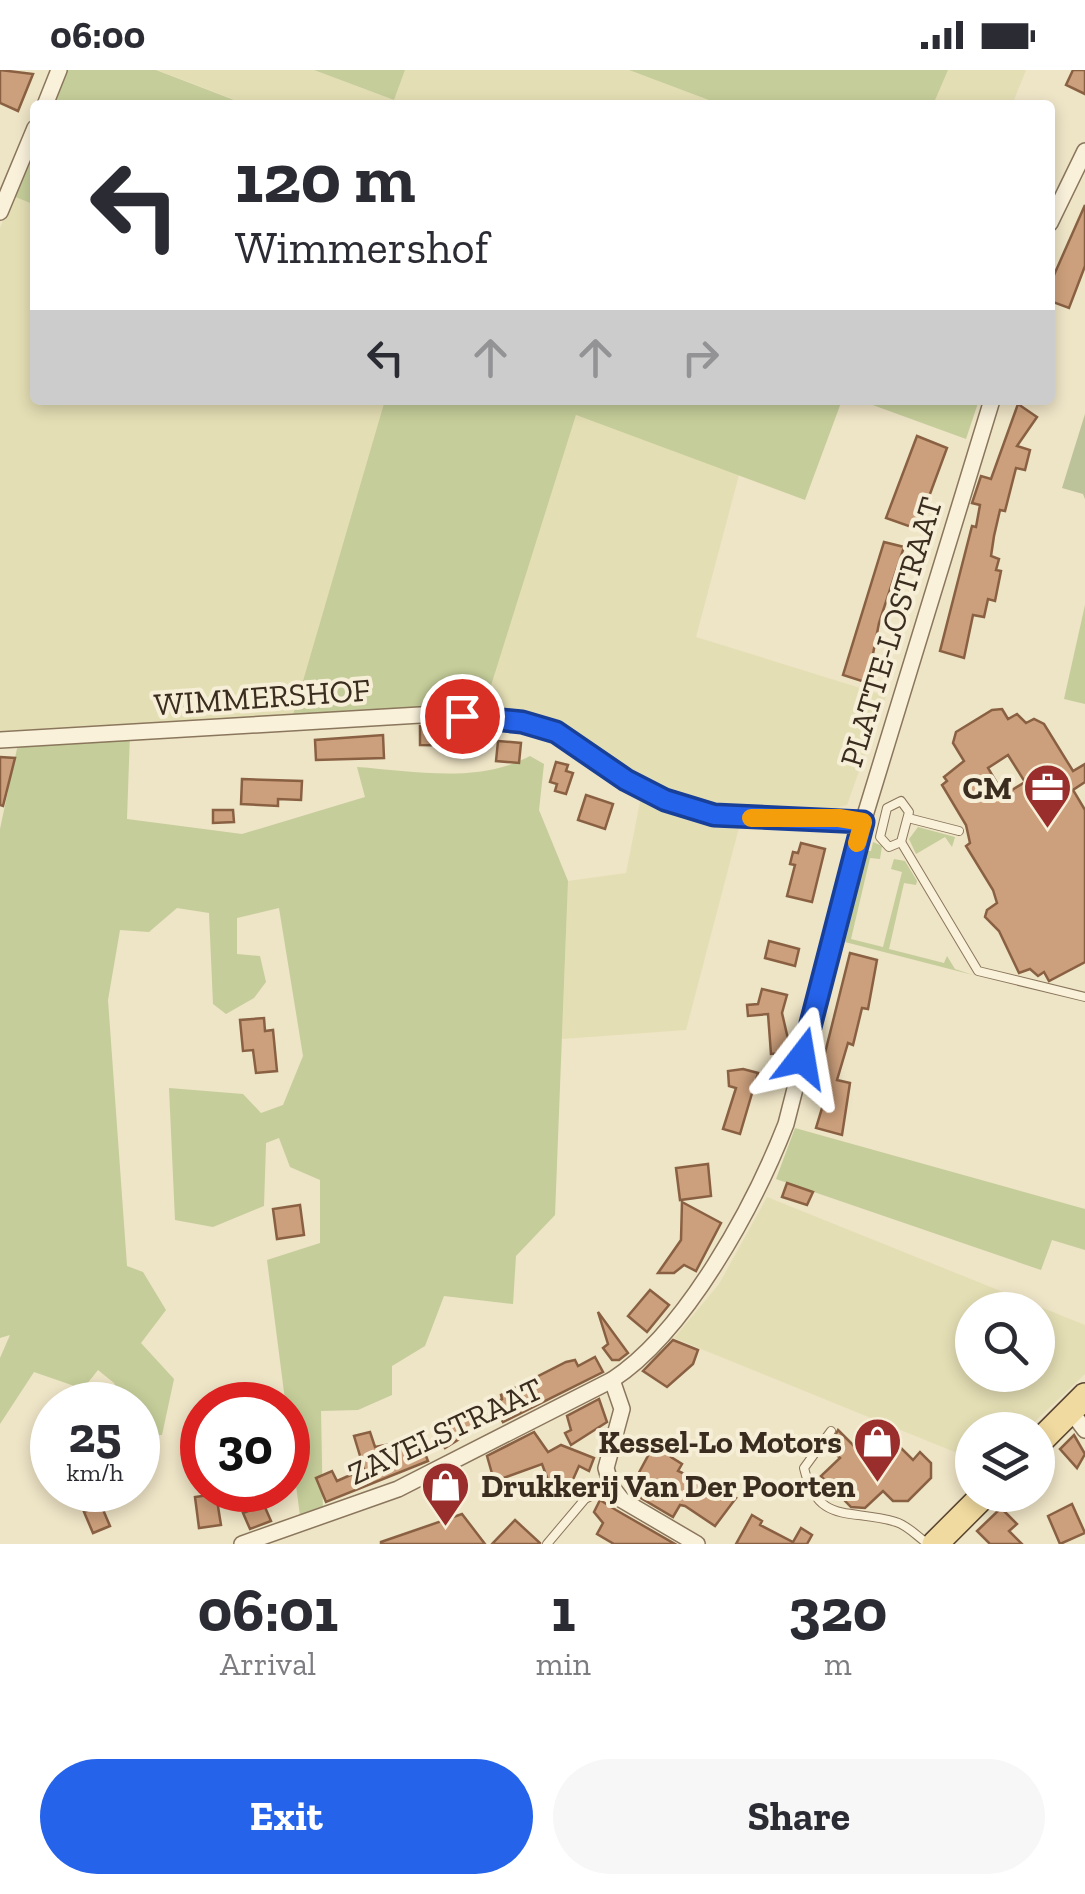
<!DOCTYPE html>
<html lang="en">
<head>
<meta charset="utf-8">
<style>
	:root { --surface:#fff; --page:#f7f7f7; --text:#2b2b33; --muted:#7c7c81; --accent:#2563eb }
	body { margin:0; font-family:"Zilla Slab",serif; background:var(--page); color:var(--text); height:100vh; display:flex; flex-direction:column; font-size:38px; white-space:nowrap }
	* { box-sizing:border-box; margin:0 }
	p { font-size:32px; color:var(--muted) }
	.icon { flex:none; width:55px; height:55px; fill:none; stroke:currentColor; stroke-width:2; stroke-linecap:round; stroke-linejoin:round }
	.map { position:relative; height:1474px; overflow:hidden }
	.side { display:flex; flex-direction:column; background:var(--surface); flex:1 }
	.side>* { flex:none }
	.hud { position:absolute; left:30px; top:30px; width:1025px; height:305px; border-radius:10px; box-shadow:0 5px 15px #0003; background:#fff; color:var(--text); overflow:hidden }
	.buttons { position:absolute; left:955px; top:1222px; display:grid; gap:20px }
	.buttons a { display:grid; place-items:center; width:100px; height:100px; border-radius:50%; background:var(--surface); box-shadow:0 5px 15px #0003; font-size:50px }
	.speed { position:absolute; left:30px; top:1312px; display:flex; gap:20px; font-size:50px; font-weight:700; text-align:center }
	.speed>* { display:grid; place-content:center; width:130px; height:130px; border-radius:50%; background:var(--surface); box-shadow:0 5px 15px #0003; line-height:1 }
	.speed small { font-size:25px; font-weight:400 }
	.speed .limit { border:15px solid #d22; background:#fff; color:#111 }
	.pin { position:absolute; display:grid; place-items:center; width:85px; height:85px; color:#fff; margin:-42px; border:5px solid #fff; border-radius:50%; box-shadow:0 2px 10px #0007 }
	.me { position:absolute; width:110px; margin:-55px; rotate:14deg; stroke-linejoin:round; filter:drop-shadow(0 0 8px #0008) }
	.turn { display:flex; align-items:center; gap:35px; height:210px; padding:0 40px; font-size:45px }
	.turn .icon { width:130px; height:130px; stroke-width:2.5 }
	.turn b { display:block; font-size:70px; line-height:85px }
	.lanes { display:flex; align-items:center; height:95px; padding:0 40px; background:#0003; justify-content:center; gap:50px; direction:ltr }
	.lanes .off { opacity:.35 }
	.eta { display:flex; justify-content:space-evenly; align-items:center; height:170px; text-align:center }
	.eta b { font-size:60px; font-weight:700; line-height:70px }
	.action { display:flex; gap:20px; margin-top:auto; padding:20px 40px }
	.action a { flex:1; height:115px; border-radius:60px; background:var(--accent); color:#fff; font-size:40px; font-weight:700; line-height:115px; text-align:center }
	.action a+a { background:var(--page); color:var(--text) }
	.status { display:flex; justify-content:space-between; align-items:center; height:70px; padding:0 50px; background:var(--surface); direction:ltr }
	.status svg { height:28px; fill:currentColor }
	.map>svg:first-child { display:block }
	.farmland { fill:#e4deb4; fill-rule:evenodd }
	.green { fill:#c5cd9a }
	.cemetery { fill:#bcc299 }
	.building { fill:#cca07c; stroke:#896042; stroke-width:2.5; fill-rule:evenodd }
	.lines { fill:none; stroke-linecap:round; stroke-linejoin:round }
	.lane-casing { stroke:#8a765c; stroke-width:10 }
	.street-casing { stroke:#8a765c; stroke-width:18 }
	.primary-casing { stroke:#584430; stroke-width:28 }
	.lane { stroke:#f9f1da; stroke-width:8 }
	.street { stroke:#f9f1da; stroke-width:15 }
	.primary { stroke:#f1da9f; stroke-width:25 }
	.route-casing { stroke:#184099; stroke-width:25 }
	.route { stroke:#2563eb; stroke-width:18 }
	.slow { stroke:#f59e0b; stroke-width:18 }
	.labels { text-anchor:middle; stroke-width:8; stroke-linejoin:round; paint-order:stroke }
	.street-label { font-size:32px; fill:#3a2d1f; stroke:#f6eed6 }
	.poi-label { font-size:32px; font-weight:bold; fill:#3a2d1f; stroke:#f6eed6; text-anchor:end }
</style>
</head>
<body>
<div class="status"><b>06:00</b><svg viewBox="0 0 49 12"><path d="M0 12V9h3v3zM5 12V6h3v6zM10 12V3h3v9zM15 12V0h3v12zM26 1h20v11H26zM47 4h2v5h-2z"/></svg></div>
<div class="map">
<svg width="1085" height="1474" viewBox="0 0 1085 1474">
	<rect width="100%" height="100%" fill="#eee4c6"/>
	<g class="farmland">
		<path d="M157,0H314L394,30L405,0H629L722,35H248Z"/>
		<path d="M948,0H1026L1012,35H933Z"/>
		<path d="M13,126L35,135V330H385L293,645L0,661V158Z"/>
		<path d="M576,345L739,405L696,567L886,626L847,735L822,742L713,734L666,722L561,655L519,642L484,638Z"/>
		<path d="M641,727L680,745L717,754H740L686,960L562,969L568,811L626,803Z"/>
		<path d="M767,1127L1085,1255V1304L1026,1360H972V1389L674,1268L719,1214ZM1038,1240V1305H972V1240Z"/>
	</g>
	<g class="green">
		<path d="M67,0H156L247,35H52Z"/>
		<path d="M314,0H405L394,30Z"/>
		<path d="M629,0H948L933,35H722Z"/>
		<path d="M35,75V135L13,126Z"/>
		<path d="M385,330H842L805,430L576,345L484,638L293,645Z"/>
		<path d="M859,330H979L966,369Z"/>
		<path d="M1085,535V634L1064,629Z"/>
		<path d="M130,663L127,749L242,764L365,727L357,697C413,701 478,714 530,686L544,694L539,740L568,811L555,1145L516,1186L513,1234L444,1226L425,1276L392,1296V1325L358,1340L321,1341L323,1446L301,1454L267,1190L320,1173V1110L290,1097L279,1068L266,1073L264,1136L213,1157L175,1150L169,1018L243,1024L261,1043L283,1035L303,986L279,838L237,848V884L260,886L266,912L254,928L226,944L213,934L209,843L177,838L149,862L120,860L108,930L127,1196L143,1202L166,1240L141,1273L174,1309L162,1365L138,1366V1335H122L114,1313L98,1300L83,1319L34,1302L0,1354V1288L10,1265L0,1268V759L19,669Z"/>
		<path d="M918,757L955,767L952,777L945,767L916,784L909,769Z"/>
		<path d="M873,772L882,776L880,789L870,788L851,869L883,877L902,802L891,799L894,789L905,791L917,811L916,815L904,813L889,879L944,893L947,886L955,899L973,905L845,872L867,781H871Z"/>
		<path d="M795,1058L1085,1139V1180L1052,1170L1041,1200L776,1109Z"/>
	</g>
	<path class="cemetery" d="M1085,344V429L1083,424L1062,418Z"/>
	<g class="building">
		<path d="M0,0L33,4L18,41L0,33Z"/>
		<path d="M1073,0H1085V24L1066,15Z"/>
		<path d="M1085,135V196L1069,238L1050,231V214Z"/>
		<path d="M1018,334L1037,347L1017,376L1030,380L1025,400L1016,398L1005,441L1000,440L994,466L991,486L999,489L996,500L1001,501L995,531L988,529L984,547L973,545L964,588L940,581L972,456L976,457L980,435L972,433L981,406L991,409Z"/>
		<path d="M917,366L947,378L917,459L886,448Z"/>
		<path d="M884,472L904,477L879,553L872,589L878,592L871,614L843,605Z"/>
		<path d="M1002,639L1008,649L1017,644L1026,653L1034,649L1044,654L1073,701L1085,694V712L1073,720L1085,740V892L1049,911L1044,902L1038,906L1030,899L1019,903L999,861L985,847L987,840L997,833L993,820L966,776L970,773L966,755L942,715L947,711L944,707L964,691L953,673L956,662L992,640ZM1008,685L1025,712L1004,725L988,698Z"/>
		<path d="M420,656L467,660L469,676L420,675Z"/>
		<path d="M383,665L384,688L316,690L315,670Z"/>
		<path d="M498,671L521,673L519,693L496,691Z"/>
		<path d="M0,687L15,688L3,736L0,735Z"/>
		<path d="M556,692L568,695L566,701L573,703L566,724L555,721L557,714L550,712Z"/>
		<path d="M242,709L302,711L301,730L278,729V736L241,734Z"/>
		<path d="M586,725L613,734L605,759L578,750Z"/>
		<path d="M213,740H233L234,752L213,753Z"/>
		<path d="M801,773L825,779L812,832L787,826L795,795L790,794L793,782L798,783Z"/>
		<path d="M769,871L799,879L795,896L765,888Z"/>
		<path d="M850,883L877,890L868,939L862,938L853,975L848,973L837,1010L850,1013L842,1065L816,1058L826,1025L815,1023Z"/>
		<path d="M762,919L787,925L782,943L791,982L771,984L768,944L748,946L747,935L758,934Z"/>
		<path d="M264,948L265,961L273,960L277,1001L256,1003L253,980L243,981L240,950Z"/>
		<path d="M743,999L758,1003L740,1064L723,1059L736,1018L729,1016L728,1001Z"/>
		<path d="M708,1094L711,1126L680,1130L676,1098Z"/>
		<path d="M787,1113L813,1122L807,1135L782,1127Z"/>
		<path d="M682,1132L721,1153L696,1201L684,1195L674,1203H658L681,1170Z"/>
		<path d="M300,1135L304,1165L277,1169L273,1139Z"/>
		<path d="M650,1220L669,1235L647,1262L628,1246Z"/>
		<path d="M598,1242L628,1283L619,1290H612L603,1278L608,1274Z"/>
		<path d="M673,1270L698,1280L693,1294L667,1317L643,1301Z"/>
		<path d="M595,1287L603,1302L503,1352L493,1334L502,1329L501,1325L566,1292L575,1290L578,1296Z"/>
		<path d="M599,1329L607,1352L571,1375L565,1363L571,1360L567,1346Z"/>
		<path d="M469,1338L480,1356L445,1378L433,1359Z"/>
		<path d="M838,1360L875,1397L898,1375L913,1390L920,1382L931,1393V1408L908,1431H893L883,1421L865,1438L851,1437L821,1406L840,1388L829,1377Z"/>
		<path d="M370,1362L375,1377L402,1372L408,1381L421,1373L428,1391L326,1432L316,1408L332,1401L337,1411L364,1399L354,1366Z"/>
		<path d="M534,1362L548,1382L561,1375L594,1388L589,1401L579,1396L571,1414L551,1418L542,1394L498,1410L493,1407L487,1386Z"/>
		<path d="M1074,1365L1085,1384L1077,1398L1060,1379Z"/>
		<path d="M656,1371L674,1382L671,1387L682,1394L678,1401L736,1428L715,1456L685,1436L680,1435L673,1447L629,1421Z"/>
		<path d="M216,1424L221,1455L199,1458L195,1427Z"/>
		<path d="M600,1430L616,1440L675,1474H614L597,1464L603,1453L594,1442Z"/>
		<path d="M1072,1434L1085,1463L1060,1474L1048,1446Z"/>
		<path d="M101,1435L110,1456L93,1463L84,1442Z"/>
		<path d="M264,1435L271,1451L250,1459L243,1443Z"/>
		<path d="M1001,1438L1017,1454L1009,1461L1022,1474H990L977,1461Z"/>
		<path d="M462,1444L485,1474H381V1472Z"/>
		<path d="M752,1445L762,1451L760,1455L793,1472L801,1458L812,1465L807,1474H736Z"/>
		<path d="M515,1450L540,1473V1474H492Z"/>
	</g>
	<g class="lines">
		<defs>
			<g id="lane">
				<path d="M901,731L909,742L901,772L889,777L880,767L887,738Z"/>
				<path d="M908,748L959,761"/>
				<path d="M901,772L978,901L1085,927"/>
				<path d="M831,1361L804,1398C818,1456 850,1438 896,1452C907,1455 918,1467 928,1474"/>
				<path d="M547,1474L585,1429L611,1416"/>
			</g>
			<g id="street">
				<path d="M45,35L59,0"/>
				<path d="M0,142L35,58"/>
				<path d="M1050,153L1085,81"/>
				<path d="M0,670L437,644L522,652L557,662L626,710L665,730L714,745L863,752"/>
				<path d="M612,1310L622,1339L606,1398L611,1416L622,1430L697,1474"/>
				<path d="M1070,1340L1085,1360"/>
				<path d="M242,1474L398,1419L612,1310C686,1262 754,1136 786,1054L863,752L992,330"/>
			</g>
			<g id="primary">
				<path d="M1038,1373L1085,1326"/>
				<path d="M935,1474L984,1425"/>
			</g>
		</defs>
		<use href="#lane" class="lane-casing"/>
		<use href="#street" class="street-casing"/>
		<use href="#primary" class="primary-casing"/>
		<use href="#lane" class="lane"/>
		<use href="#street" class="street"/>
		<use href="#primary" class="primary"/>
	</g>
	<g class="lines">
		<defs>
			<path id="route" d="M462,646L522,652L556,662L626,710L665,730L714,745L863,752L802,988"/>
		</defs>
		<use href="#route" class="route-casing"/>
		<use href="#route" class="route"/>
		<path class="slow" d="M751,748H839L863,752L857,773"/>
	</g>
	<defs>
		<symbol id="office-pin" viewBox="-11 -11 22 30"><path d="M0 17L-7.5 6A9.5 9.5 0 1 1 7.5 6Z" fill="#992e2c" stroke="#f6eed6"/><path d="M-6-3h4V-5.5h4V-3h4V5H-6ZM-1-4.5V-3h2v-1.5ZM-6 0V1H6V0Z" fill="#fff"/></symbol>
		<symbol id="shop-pin" viewBox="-11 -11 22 30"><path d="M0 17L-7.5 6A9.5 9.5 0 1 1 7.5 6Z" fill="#992e2c" stroke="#f6eed6"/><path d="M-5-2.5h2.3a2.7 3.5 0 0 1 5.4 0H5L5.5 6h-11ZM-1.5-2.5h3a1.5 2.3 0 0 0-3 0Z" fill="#fff"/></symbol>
	</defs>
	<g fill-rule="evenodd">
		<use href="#office-pin" x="1020" y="690" width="55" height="75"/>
		<use href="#shop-pin" x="850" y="1344" width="55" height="75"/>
		<use href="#shop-pin" x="418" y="1388" width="55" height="75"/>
	</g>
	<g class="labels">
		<g class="street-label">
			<text transform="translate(891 562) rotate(-73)" y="11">PLATTE-LOSTRAAT</text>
			<text transform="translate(262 627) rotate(-4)" y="11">WIMMERSHOF</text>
			<text transform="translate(445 1361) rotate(-25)" y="11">ZAVELSTRAAT</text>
		</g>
		<g class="poi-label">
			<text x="1012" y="729">CM</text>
			<text x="842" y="1383">Kessel-Lo Motors</text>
			<text x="481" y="1427" text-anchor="start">Drukkerij Van Der Poorten</text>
		</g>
	</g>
</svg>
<div class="buttons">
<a><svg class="icon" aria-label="search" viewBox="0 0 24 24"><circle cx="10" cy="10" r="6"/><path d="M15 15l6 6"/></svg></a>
<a><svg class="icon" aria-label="layers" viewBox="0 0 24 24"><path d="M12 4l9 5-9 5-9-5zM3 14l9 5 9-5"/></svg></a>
</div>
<div class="speed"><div>25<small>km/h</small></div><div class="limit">30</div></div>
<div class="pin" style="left:462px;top:646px;background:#d93025"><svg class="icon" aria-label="arrive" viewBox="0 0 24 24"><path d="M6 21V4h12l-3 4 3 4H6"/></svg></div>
<svg class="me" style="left:802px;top:988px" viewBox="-20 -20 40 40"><path d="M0-17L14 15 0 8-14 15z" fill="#2563eb" stroke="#fff" stroke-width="4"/></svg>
<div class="hud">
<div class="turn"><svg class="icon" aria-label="left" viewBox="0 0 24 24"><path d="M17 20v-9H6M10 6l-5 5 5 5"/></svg><div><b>120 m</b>Wimmershof</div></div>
<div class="lanes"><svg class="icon" aria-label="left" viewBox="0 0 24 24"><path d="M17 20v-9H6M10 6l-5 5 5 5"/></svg><svg class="icon off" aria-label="ahead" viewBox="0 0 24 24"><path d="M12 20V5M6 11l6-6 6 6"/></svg><svg class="icon off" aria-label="ahead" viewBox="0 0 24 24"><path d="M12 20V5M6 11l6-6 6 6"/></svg><svg class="icon off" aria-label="right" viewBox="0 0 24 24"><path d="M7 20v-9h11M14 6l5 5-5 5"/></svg></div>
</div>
</div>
<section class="side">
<div class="eta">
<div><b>06:01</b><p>Arrival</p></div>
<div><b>1</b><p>min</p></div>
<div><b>320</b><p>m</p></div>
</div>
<div class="action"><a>Exit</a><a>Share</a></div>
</section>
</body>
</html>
